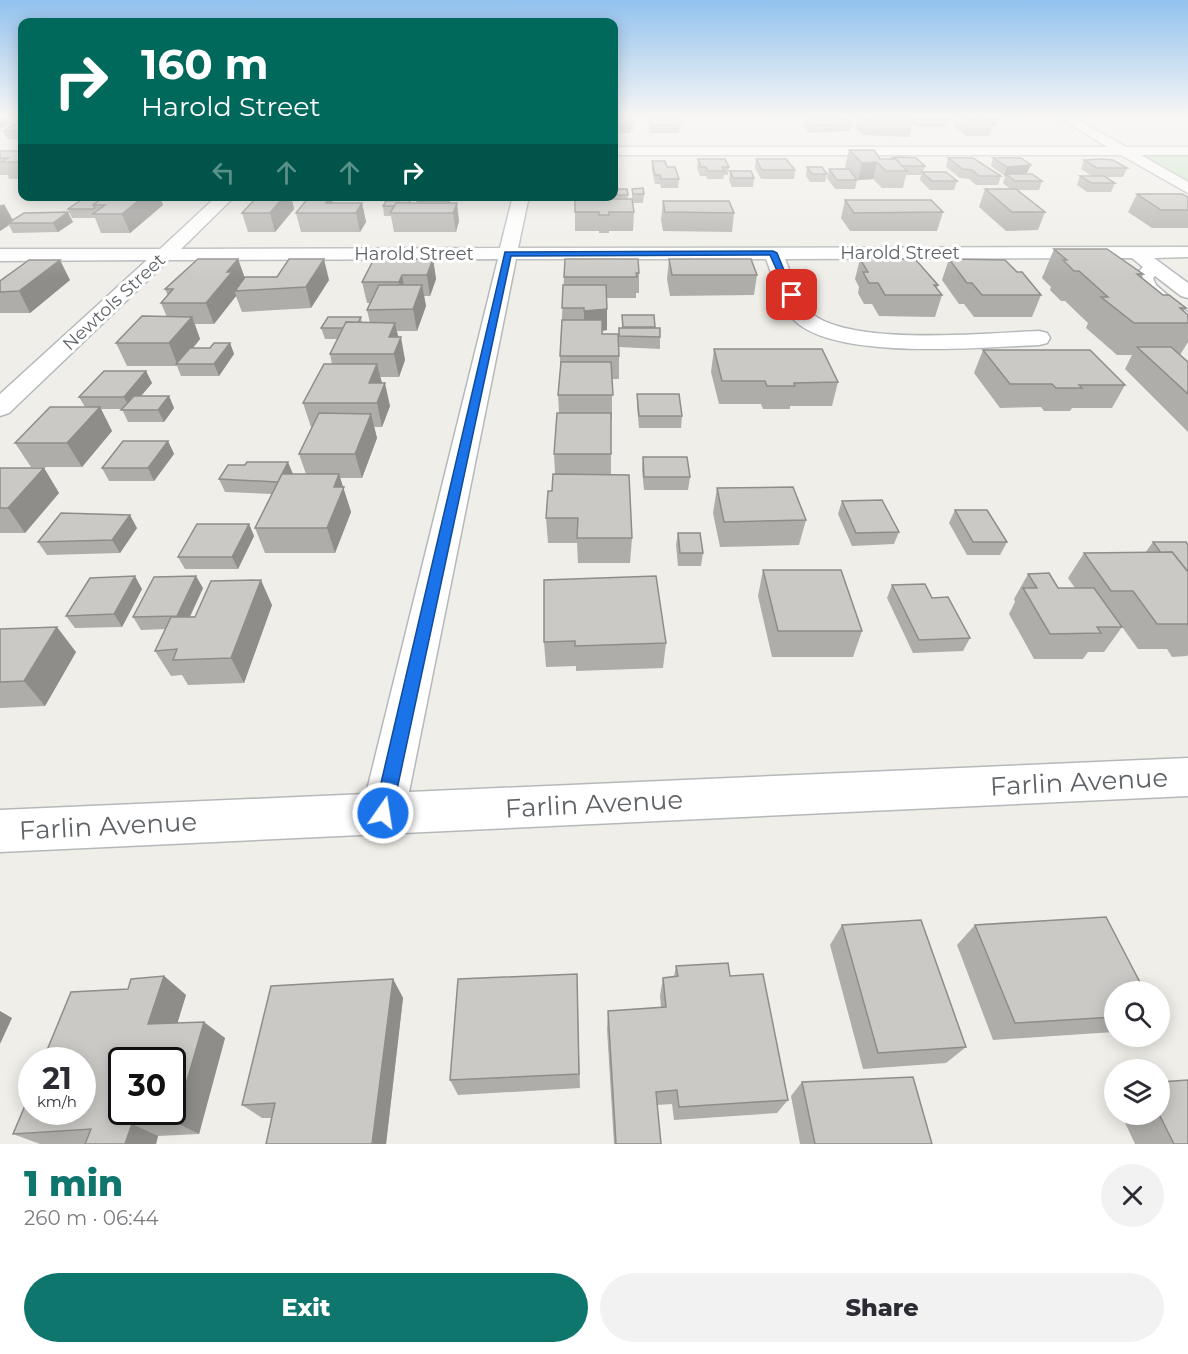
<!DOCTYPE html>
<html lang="en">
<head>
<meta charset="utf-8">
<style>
	:root { --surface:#fff; --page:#f2f2f3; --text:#2b2b33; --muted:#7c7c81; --accent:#0f766e }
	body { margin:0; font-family:Montserrat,sans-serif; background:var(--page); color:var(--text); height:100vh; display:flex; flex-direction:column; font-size:22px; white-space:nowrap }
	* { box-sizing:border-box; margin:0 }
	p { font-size:20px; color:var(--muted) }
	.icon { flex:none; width:33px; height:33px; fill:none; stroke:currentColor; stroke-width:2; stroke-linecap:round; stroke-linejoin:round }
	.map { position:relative; height:1144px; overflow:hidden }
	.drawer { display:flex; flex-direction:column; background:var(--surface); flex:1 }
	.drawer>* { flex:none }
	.banner { position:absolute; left:18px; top:18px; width:600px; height:183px; border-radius:12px; box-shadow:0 3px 15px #0003; background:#00695c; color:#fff; overflow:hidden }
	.buttons { position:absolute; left:1104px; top:981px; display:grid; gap:12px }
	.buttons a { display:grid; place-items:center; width:66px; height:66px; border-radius:50%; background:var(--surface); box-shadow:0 3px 15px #0003; font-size:30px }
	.speed { position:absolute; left:18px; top:1047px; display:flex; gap:12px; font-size:30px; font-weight:700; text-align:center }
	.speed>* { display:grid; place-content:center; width:78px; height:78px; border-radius:50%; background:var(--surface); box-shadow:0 3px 15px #0003; line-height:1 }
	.speed small { font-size:15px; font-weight:400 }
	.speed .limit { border:3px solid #111; border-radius:9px; background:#fff; color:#111 }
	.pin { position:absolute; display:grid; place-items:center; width:51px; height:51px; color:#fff; margin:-26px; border-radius:12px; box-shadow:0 3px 9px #0006 }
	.me { position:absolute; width:66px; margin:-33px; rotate:13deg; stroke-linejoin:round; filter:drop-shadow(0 0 4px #0008) }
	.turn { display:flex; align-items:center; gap:21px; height:126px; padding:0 24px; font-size:27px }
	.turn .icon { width:78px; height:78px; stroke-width:2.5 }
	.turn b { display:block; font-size:42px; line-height:51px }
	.lanes { display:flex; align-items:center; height:57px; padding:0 24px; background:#0003; justify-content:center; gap:30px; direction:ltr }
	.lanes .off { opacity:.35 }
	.round { display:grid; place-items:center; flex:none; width:63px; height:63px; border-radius:32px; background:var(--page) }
	.head { display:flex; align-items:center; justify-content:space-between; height:102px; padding:0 24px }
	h1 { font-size:36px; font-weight:800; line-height:45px; color:var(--accent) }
	.action { display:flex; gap:12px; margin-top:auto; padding:12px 24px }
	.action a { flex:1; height:69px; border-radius:36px; background:var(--accent); color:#fff; font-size:24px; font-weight:800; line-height:69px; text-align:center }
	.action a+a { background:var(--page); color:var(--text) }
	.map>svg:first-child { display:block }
	.green { fill:#c8e4c8 }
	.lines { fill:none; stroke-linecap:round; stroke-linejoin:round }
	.minor-casing { stroke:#b5b8bb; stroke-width:3 }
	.minor { fill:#fff; fill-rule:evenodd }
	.wall { fill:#afada9 }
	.shaded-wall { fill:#8e8d8a }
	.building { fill:#cbc9c5; stroke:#8e8d8a; stroke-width:1.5; fill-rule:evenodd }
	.route { fill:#1a73e8; stroke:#114b97; stroke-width:1.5 }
	.labels { text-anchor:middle; stroke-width:6; stroke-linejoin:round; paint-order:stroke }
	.far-street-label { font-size:18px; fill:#5f6367; stroke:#fff }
	.near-street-label { font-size:26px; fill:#5f6367; stroke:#fff }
</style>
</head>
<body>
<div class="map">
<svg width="1188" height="1144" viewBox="0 0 1188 1144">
	<rect width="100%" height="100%" fill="#f0eee8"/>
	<path class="green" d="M1140,155H1188V181Z"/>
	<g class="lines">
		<defs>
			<g id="minor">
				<path d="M1060,118H1075L1126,147H1188V155H1141L1188,182V193L1121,155H614V147H1107Z"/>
				<path d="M217,196H235L181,249L500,248L513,196H529L518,248L1188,247V257L1154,258L1188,283V298L1181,296L1155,276L1153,278L1156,285L1188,313V330L1180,329L1140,292L1133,277L1143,267L1132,258L785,259C792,275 797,300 810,312C848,347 987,333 1039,331L1047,333L1050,338L1047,343L1039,345C982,347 837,361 795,321C779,306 774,278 766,259H516L409,792L1188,758V796L0,852V810L366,794L498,259L169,260L9,413L0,416V394L147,260L0,261V249H160Z"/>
			</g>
		</defs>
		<use href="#minor" class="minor-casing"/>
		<use href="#minor" class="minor"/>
	</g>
	<g class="wall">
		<path d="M614,118L634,122V130H631V133H614Z"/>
		<path d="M649,118H684V122H679L680,125L679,133H650L649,126Z"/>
		<path d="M804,118H820L852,124L850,131L809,133L803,125Z"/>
		<path d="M857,118H998L995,126H992L989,136H966L954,126L955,121H946L944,127H916L913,124L909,137L863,135L855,127Z"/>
		<path d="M22,121V139H7L3,131Z"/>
		<path d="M849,150L880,159L925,166L923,172L957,181L954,190H930L920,180L921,175H906L903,188H882L873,179L858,180L853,175L857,180L855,189H835L827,178L829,169H848L845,167Z"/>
		<path d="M0,151H22V179H9L8,175H0Z"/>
		<path d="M948,158L1001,176L998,185H976L969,179L960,178L946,167Z"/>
		<path d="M993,158L1027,173L1023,174L1042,181L1039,190H1017L1045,212L1038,230L1006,231L979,207L985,189H1010L1003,183L1005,176L991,166Z"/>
		<path d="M698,159L729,167L728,175H724L723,179H707L706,176H700L697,168Z"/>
		<path d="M756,159L795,170L794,179H761L755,168Z"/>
		<path d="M1084,160L1127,168L1123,177H1106L1115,183L1111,192H1087L1077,185L1080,176H1092L1081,169Z"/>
		<path d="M652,161L667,167L679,179L678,188H661L660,184H655L652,170Z"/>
		<path d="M807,167L827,174L825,182H810L806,176Z"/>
		<path d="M730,171L754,178L753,187H732L729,180Z"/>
		<path d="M614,189H627L628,199H632V189L644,194L643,203H633L634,212L633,231H609V233H599V231H575V212L577,196H614Z"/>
		<path d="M1137,194L1188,197V228H1152L1128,212Z"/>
		<path d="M258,196H291L294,209L275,232H248L242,213Z"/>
		<path d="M419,196H451L450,203L459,221L456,232H394L391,216H384L383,206L410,200L411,203H417Z"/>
		<path d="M331,197L333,203H362L366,222L360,232H301L296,213Z"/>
		<path d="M81,200L163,205L130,233H101L95,218H72L68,209Z"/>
		<path d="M845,200L943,212L937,231H850L841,218Z"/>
		<path d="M663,201L734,213L732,232L663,231L661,220Z"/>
		<path d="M0,204L13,220L73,222L58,232L13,233L9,225L0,231Z"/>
		<path d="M1054,249L1143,274L1142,278L1163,295L1186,308L1184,311L1188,315V342L1180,355L1188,362V432L1125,369L1132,355H1117L1086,328L1088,323L1065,301H1061L1050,290L1051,287L1042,278Z"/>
		<path d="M238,259L245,278L329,280L311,308L242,312L236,296L214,324H195L200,339L193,348H210L230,343L234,354L219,376H181L177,366H127L116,343L167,317L161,303L168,296L165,289Z"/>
		<path d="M433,259L436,279L430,296H424L426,306L417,331H397L405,360L399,377H380L390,406L382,427H374L377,438L362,478H340L351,512L335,553H265L255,528L272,494L225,492L219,479L293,474H306L299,454L312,427H311L303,403L332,364L330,354L338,339H325L321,328L361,317L362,323H370L367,310L370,303H367L362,282Z"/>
		<path d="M669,259L757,275L754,295L670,296L667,279Z"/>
		<path d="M860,259L938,285L937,288L942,295L935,317L879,316L872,304H864L858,293L859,287L855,279Z"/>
		<path d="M949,259L1041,295L1032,317H974L964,304H959L942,280Z"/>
		<path d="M639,273V293H636V298H607V330L602,331V334L618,338L619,328H622V315H654L655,328L660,337V349L619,347V379H612V419H611V475L632,538L630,563H578L577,543H548L546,518L555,474L554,454L559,413L558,395L560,371V356L564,277Z"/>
		<path d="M70,280L30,313H0V281Z"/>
		<path d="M714,349L838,382L832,406H790V409H763L761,404H719L711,372Z"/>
		<path d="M983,350L1125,385L1112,408H1072L1070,411H1044L1041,407L1000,408L974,373Z"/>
		<path d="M146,371L152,383L141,396H169L174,408L164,422H128L122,409H101L112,431L82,467H31L15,443L85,407L79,397Z"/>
		<path d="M637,394L682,416L681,428H639L637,406Z"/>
		<path d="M168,441L174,454L154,481H109L102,468Z"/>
		<path d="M643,457L690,477L688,490H644L642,470Z"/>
		<path d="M0,468H44L59,493L25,533H0Z"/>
		<path d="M717,488L806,520L799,545L720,547L713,513Z"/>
		<path d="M842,501L899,532L894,544L852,546L838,514Z"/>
		<path d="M955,510L1007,542L1000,555H967L949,523Z"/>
		<path d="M249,524L254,536L238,569H185L178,557Z"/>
		<path d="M137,528L120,553L47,555L38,542Z"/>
		<path d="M678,533L703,553L701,566H678L676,545Z"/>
		<path d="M1153,542L1188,545V655L1187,656L1172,657L1167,649H1138L1115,617L1122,627L1104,652H1088L1083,659H1034L1009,614L1015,602L1014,599L1028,574L1058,588H1075L1068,578L1084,553H1145Z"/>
		<path d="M763,570L862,631L853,657H772L758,596Z"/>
		<path d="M544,580L666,643L663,668L576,671V666L546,667L544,642Z"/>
		<path d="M892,585L932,598L970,638L963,651L913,653L887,598Z"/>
		<path d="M203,588L190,617L272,605L244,683L188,685L182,675L171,676L155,651L166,629L141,630L133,617Z"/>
		<path d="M142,589L122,627L75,628L66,616Z"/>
		<path d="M0,629L76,652L45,706L0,708Z"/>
		<path d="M842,925L966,1047L946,1063L863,1069L830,945Z"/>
		<path d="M975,925L1114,992V1032L993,1040L957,945Z"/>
		<path d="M676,966L730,976L788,1100L777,1113L674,1120L672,1104L657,1105L661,1144H614L607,1029L608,1011L661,1007L660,996L663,978L674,977Z"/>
		<path d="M577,974L580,1088L458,1095L450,1080Z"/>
		<path d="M164,976L186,995L177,1023L225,1038L199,1134L158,1136L156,1144H40L13,1134L128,989Z"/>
		<path d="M393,979L403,998L386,1144H266L272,1118H262L242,1105Z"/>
		<path d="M802,1082L932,1144H800L791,1096Z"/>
		<path d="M1121,1114H1160L1188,1144H1135Z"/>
	</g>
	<g class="shaded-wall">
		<path d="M3,118H6L9,124L0,129V119Z"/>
		<path d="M981,118H998L995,126H992L994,121Z"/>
		<path d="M22,158V174L17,162Z"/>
		<path d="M877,162L873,179L858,180L862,163Z"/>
		<path d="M1031,165L1027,173L1008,176L1006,174L1005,176H1004L1007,167Z"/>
		<path d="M144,196H160L163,205L130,233L122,214Z"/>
		<path d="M284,196H291L294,209L275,232L270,213Z"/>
		<path d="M448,196H451V199L447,210L446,201Z"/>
		<path d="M331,197L335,213L326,203Z"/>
		<path d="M362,203L366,222L360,232L356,213Z"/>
		<path d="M457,203L459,221L456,232L453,213Z"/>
		<path d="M4,204L14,222L8,223L9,225L0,231V206Z"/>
		<path d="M68,212L73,222L58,232L53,223Z"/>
		<path d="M238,259L245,279L235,292L236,296L214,324L206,303L227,272Z"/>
		<path d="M324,259L329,280L311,308L306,287Z"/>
		<path d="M433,259L436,279L430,296L427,275Z"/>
		<path d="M60,260L70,280L30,313L19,291Z"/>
		<path d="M402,275L406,296L403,303L399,282Z"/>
		<path d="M422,285L426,306L417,331L413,309Z"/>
		<path d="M607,309V330L584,333V311Z"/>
		<path d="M192,317L200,339L180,364H177L169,343Z"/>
		<path d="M395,323L399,342L401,337L405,360L399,377L394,354L389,337Z"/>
		<path d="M230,343L234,354L219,376L214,364Z"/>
		<path d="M377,364L383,387L369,383Z"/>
		<path d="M146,371L152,383L130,409L124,397Z"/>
		<path d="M385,383L390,406L382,427L377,403Z"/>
		<path d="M169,396L174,408L164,422L158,410Z"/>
		<path d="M100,407L112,431L82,467L67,443Z"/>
		<path d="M371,414L377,438L362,478L355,454Z"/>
		<path d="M168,441L174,454L154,481L148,468Z"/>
		<path d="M288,462L293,474L278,482Z"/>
		<path d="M44,468L59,493L25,533L8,508Z"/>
		<path d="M339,474L351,512L335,553L327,528L334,487Z"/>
		<path d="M130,515L137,528L120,553L112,540Z"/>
		<path d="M249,524L254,536L238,569L232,557Z"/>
		<path d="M135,576L142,589L122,627L114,614Z"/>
		<path d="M196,576L203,588L184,629L177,616Z"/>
		<path d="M261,580L272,605L244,683L231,658Z"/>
		<path d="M57,627L76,652L45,706L24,681Z"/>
		<path d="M164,976L186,995L172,1041L148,1024Z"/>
		<path d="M393,979L403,998L386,1144H372Z"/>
		<path d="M0,1011L12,1018L0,1044Z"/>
		<path d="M204,1022L225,1038L199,1134L175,1122Z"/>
		<path d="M132,1124L158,1136L156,1144H125Z"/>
	</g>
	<g class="building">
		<path d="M614,118H634V122H630L631,126H614Z"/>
		<path d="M649,118H678L680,125H651Z"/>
		<path d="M805,118L847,119L852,124L811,125Z"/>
		<path d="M864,118H909L913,122L867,120Z"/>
		<path d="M917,118H945L946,119H918Z"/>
		<path d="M967,118H989L994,121H971Z"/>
		<path d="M22,121V131H3Z"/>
		<path d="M849,150H874L880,159H896L907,171H886L877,162L862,163Z"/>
		<path d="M0,151H22V158L17,162H1L8,158H0Z"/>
		<path d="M900,157L916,158L925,166H902L896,159L891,158Z"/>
		<path d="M948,158H973L1001,176H979L972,170L963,169Z"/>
		<path d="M993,158H1021L1031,165L1007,167Z"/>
		<path d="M698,159H725L729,167H722L724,171H708L706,167H701Z"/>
		<path d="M756,159H786L795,170H762Z"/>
		<path d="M1102,159L1113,160L1127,168H1097L1084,160Z"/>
		<path d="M652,161H665L667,167H675L679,179H661L660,175H655Z"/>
		<path d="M807,167H822L827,174H812Z"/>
		<path d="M829,169H849L857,180H837Z"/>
		<path d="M730,171H751L754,178H733Z"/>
		<path d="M922,172H946L957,181H932Z"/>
		<path d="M1006,174H1032L1042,181H1015Z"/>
		<path d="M1080,176H1104L1115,183H1091Z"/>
		<path d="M643,188L644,194H633L632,189Z"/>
		<path d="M614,189H627L628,195H614Z"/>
		<path d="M985,189H1016L1045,212H1012Z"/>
		<path d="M1137,194H1182L1188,197V210H1161Z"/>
		<path d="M104,196H144L122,214H93L105,205H93Z"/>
		<path d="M258,196H284L270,213H242Z"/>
		<path d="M419,196H448L446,201H417Z"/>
		<path d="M309,197H331L326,203H362L356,213H296Z"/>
		<path d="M575,199H632L634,212H609V215H599V212H575Z"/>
		<path d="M81,200H100L93,205L95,208L93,209H68Z"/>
		<path d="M410,200L409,203H396L394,206H383L386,201Z"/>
		<path d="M845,200H931L943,212L854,213Z"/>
		<path d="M663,201H729L734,213L665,212Z"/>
		<path d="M396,203H457L453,213H390Z"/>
		<path d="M68,212L53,223H8L24,213Z"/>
		<path d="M1054,249H1107L1143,274H1137L1163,295H1169L1186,308H1180L1188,315V323H1134L1101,297H1108L1079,271H1074L1063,260H1067Z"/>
		<path d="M198,259H238L227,272H232L206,303H161L173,289H165Z"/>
		<path d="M289,259H324L306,287L235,291L245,277H277Z"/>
		<path d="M374,259H433L427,275H402L399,282H362Z"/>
		<path d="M565,259H638L639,273H636L637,277H564Z"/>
		<path d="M669,259H751L757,275H672Z"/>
		<path d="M860,259H915L938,285H934L942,295H885L878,283H869L863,272H868Z"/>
		<path d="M949,259L1005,260L1017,272H1022L1041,295H982L972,283H967Z"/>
		<path d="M29,260H60L19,291L0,292V281Z"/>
		<path d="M379,285H422L413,309L367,310Z"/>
		<path d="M563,285H606L607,309L584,311V308H562Z"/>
		<path d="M622,315H654L655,327H623Z"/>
		<path d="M142,316L192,317L169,343H116Z"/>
		<path d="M328,317H361L358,323L346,322L344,328H321Z"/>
		<path d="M562,320H602V334H618L619,356H560Z"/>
		<path d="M346,322L395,323L389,337H401L394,354H330Z"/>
		<path d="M619,328H660V337L619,336Z"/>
		<path d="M214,343H230L214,364H176L190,348H210Z"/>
		<path d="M1137,347H1171L1188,362V394Z"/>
		<path d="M714,349H822L838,382L794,383L795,386H767L765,381H722Z"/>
		<path d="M983,350H1090L1125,385H1079L1082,388H1056L1052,384H1010Z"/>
		<path d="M561,362H611L613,395H558Z"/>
		<path d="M324,364H377L369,383H385L377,403H303Z"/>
		<path d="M104,371H146L124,397H79Z"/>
		<path d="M637,394H679L682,416H639Z"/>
		<path d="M134,396H169L158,410H121Z"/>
		<path d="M50,407H100L67,443H15Z"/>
		<path d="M319,413L371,414L355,454H299Z"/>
		<path d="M557,413H611V454H554Z"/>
		<path d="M123,441H168L148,468H102Z"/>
		<path d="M643,457H687L690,477H644Z"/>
		<path d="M247,462H288L278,482L219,479L228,465H245Z"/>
		<path d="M0,468H44L8,508H0Z"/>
		<path d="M282,474H339L334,487H344L327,528H255Z"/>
		<path d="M553,474L629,475L632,538H577L578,518H546L548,491H552Z"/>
		<path d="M793,487L806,520L724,522L717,488Z"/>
		<path d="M882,500L899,532L856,533L842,501Z"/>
		<path d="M955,510H987L1007,542H973Z"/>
		<path d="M61,513L130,515L112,540L38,542Z"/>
		<path d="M197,524H249L232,557H178Z"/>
		<path d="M678,533H700L703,553H680Z"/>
		<path d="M1153,542H1186L1188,545V572L1172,552L1161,553Z"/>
		<path d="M1172,552L1188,572V625L1187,624H1157L1133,591H1111L1084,553Z"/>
		<path d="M763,570H841L862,631H778Z"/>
		<path d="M1049,573L1058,588H1094L1122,627H1097L1101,633L1050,634L1023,588H1037L1028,574Z"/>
		<path d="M135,576L114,614L66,616L90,578Z"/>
		<path d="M196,576L177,616L133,617L154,577Z"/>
		<path d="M656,576L666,643L575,646V641L544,642V580Z"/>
		<path d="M261,580L231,658L173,660L177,649L155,651L171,617H195L211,581Z"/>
		<path d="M925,584L932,598L948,597L970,638L919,640L892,585Z"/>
		<path d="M57,627L24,681L0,682V629Z"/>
		<path d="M1106,917L1145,992H1114V1017L1015,1023L975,925Z"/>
		<path d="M921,920L966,1047L878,1053L842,925Z"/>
		<path d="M728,963L730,976L763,974L788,1100L679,1107L677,1090L656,1092L661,1144H616L608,1011L666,1007L663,978L678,976L676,966Z"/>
		<path d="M577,974L579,1074L450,1080L458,979Z"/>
		<path d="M164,976L148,1024L204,1022L175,1122L132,1124L125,1144H85L91,1129L13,1134L32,1089V1112H82V1060H43L71,992L128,989L131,979ZM122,1060H172V1112H122Z"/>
		<path d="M393,979L372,1144H266L275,1103L242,1105L271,986Z"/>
		<path d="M913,1077L932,1144H815L802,1082Z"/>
		<path d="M1188,1080V1144H1174L1159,1114L1160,1082Z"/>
	</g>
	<linearGradient id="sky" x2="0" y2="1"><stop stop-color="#92c2ee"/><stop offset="0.42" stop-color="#f8f7f5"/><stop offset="1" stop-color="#f8f7f5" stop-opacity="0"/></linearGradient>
	<rect width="1188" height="278" fill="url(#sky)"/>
	<path class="route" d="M773,251L777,253L795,297L788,295L770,255L511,256L392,813L389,819L383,822L376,819L374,813L505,252Z"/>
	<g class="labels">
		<g class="far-street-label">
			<text x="900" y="259">Harold Street</text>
			<text x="414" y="260">Harold Street</text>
			<text transform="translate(114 302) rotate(-43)" y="6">Newtols Street</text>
		</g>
		<g class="near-street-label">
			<text transform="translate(1079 782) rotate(-3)" y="9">Farlin Avenue</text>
			<text transform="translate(594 804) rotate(-3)" y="9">Farlin Avenue</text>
			<text transform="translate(108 826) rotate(-3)" y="9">Farlin Avenue</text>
		</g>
	</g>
</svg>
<div class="buttons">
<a><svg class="icon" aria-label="search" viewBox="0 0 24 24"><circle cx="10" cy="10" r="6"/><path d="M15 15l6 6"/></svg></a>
<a><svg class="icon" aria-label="layers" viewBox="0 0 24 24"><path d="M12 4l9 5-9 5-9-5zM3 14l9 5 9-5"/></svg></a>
</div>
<div class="speed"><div>21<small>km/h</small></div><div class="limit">30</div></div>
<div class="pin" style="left:792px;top:295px;background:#d93025"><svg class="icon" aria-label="arrive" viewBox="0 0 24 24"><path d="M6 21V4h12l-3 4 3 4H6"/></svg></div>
<svg class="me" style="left:383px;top:813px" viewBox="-20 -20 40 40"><circle r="17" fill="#1a73e8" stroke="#fff" stroke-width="3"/><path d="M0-11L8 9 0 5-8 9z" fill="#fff"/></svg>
<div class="banner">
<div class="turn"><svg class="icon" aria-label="right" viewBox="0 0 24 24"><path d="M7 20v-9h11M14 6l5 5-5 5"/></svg><div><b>160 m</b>Harold Street</div></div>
<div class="lanes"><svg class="icon off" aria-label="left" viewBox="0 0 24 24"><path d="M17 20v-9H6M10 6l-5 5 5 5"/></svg><svg class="icon off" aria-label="ahead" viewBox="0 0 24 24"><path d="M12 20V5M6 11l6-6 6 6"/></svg><svg class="icon off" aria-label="ahead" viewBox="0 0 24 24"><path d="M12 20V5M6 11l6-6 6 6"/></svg><svg class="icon" aria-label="right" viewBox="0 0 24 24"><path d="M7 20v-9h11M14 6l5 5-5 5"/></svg></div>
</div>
</div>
<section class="drawer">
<div class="head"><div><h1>1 min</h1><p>260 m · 06:44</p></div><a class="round"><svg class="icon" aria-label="close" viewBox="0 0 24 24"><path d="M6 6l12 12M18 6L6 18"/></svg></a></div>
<div class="action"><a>Exit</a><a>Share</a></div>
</section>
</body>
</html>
